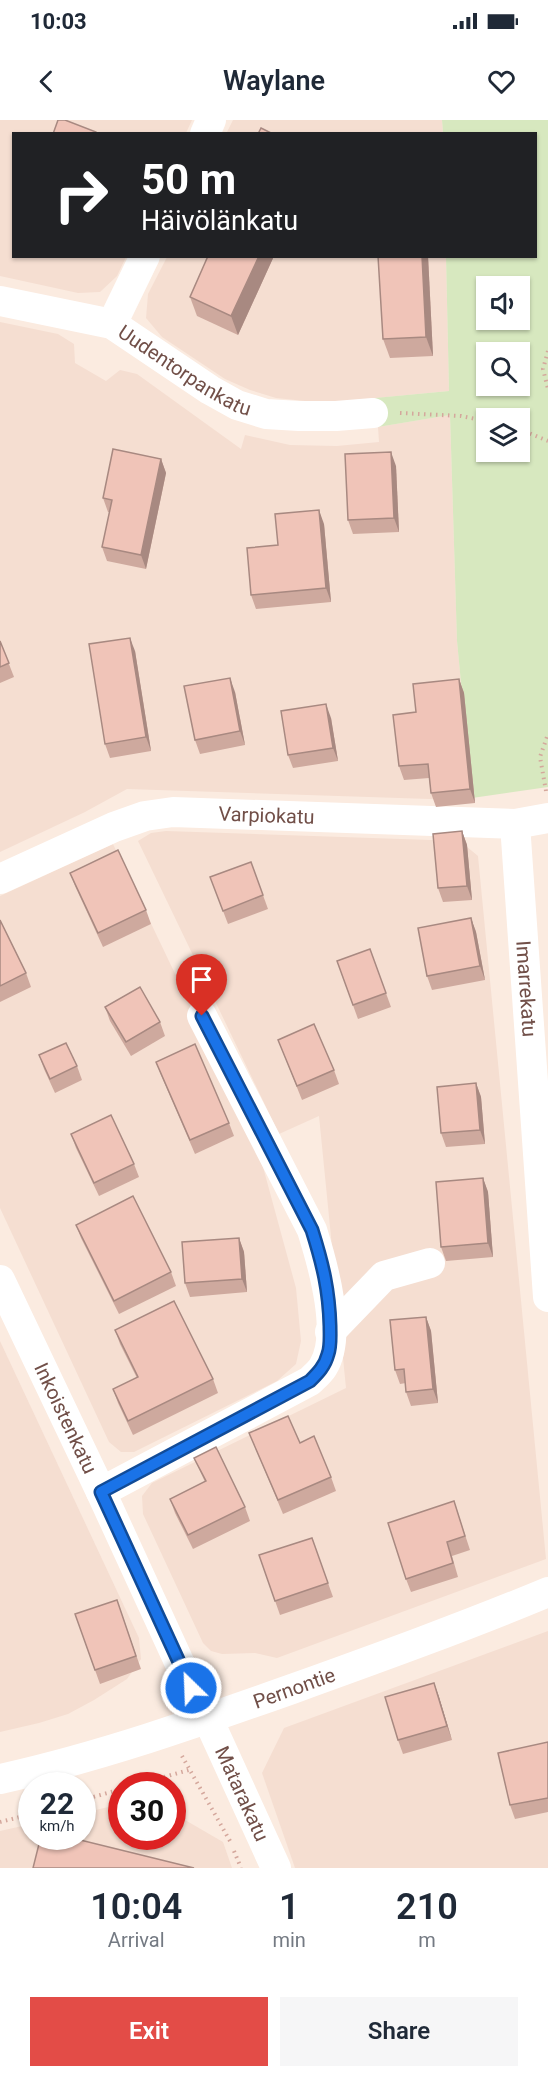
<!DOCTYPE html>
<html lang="en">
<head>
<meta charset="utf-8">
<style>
	:root { --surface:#fff; --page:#f6f6f7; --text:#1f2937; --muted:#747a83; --accent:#e34c47 }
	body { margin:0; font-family:Roboto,sans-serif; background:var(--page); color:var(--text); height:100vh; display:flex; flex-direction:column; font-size:22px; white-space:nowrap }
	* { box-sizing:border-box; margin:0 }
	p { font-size:20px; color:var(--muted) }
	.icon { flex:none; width:33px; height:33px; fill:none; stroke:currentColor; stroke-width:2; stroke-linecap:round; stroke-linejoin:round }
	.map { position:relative; height:1748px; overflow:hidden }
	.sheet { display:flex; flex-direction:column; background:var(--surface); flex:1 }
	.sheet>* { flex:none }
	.guide { position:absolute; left:12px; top:12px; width:525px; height:126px; border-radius:0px; box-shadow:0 2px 4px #0004; background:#202124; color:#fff; overflow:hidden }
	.fabs { position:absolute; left:476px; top:156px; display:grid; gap:12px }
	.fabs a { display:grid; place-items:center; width:54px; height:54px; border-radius:0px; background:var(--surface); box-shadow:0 2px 4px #0004; font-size:30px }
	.speed { position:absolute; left:18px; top:1652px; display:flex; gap:12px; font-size:30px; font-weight:700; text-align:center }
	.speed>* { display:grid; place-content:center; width:78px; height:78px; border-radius:50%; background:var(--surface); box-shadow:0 2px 4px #0004; line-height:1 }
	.speed small { font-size:15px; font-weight:400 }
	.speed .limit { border:9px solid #d22; background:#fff; color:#111 }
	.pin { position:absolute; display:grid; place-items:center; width:51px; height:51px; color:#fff; margin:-62px -26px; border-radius:50% 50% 50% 0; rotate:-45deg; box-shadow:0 0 6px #0007 }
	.pin .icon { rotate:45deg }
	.me { position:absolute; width:66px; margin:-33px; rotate:336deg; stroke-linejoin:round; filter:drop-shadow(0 0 4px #0008) }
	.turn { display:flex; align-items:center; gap:21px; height:126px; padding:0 30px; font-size:27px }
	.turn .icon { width:78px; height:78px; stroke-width:2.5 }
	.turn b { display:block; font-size:42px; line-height:51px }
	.eta { display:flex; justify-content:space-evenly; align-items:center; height:102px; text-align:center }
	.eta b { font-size:36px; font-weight:600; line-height:42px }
	.primary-button { display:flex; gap:12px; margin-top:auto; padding:12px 30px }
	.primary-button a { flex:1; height:69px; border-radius:0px; background:var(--accent); color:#fff; font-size:24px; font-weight:600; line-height:69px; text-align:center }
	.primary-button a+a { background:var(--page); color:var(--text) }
	.status { display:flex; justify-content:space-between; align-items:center; height:42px; padding:0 30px; background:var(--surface); direction:ltr }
	.status svg { height:16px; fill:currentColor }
	header { display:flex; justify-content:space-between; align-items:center; height:78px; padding:0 30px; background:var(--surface); font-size:27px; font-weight:600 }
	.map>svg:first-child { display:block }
	.residential { fill:#f5ded1 }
	.green { fill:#d7e8bf; fill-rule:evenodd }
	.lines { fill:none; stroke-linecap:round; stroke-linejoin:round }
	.path { stroke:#d4a79c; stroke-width:4; stroke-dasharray:1.5 4.5; stroke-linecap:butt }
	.minor { stroke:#fff; stroke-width:30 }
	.wall { fill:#cea99e }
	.shaded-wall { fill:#a88981 }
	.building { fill:#f0c4b8; stroke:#a88981; stroke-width:1.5 }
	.route-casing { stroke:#114b97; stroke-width:15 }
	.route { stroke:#1a73e8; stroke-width:10 }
	.labels { text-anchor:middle; stroke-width:5; stroke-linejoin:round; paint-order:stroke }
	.street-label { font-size:20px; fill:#714f48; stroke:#fff0e5 }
</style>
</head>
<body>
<div class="status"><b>10:03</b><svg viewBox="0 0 49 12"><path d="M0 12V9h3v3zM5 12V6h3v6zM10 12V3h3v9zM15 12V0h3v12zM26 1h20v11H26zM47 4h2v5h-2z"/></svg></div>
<header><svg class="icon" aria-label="back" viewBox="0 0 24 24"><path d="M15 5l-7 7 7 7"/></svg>Waylane<svg class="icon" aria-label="heart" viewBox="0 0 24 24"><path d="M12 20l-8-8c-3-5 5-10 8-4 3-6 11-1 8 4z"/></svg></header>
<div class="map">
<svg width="548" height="1748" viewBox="0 0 548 1748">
	<rect width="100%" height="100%" fill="#fbebe0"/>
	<g class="residential">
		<path d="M0,0H192L186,13L14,14V136L126,137L117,156L100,172L78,173L0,156Z"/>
		<path d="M233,0H442L443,13L226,14Z"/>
		<path d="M167,137H446L449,271L334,282L305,281L276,278L250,270L225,259L162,217L146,198L148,174Z"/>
		<path d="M0,202L58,214L74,224L75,243L106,261L120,250L137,254L241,329L245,315L290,325L337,326L379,322L378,307L450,295L457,521L471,665L460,680L127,669L85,692L0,732Z"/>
		<path d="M166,711L460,721L478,736L546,1439L277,1538L255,1533L222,1534L211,1531L203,1523L143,1394L142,1376L152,1363L346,1268L319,996L279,1014L138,721L151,713Z"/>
		<path d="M113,724L257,1025L296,1168L301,1221L296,1244L277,1261L134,1332H121L109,1322L0,1088V776Z"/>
		<path d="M0,1221L139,1518L141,1539L127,1559L94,1580L68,1594L39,1603L0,1612Z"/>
		<path d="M548,1511V1748H295L262,1653L284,1608Z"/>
		<path d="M121,1684L122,1716H172L173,1693L223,1722L232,1748H0V1711L31,1704L32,1716H82L83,1693Z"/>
	</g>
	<path class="green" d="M442,0H548V667L472,678L457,521L450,295L378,307L375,278L449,271L446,137L536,136V14L443,13ZM486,166H519V200H486ZM486,232H519V266H486ZM486,298H519V332H486Z"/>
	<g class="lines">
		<g class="path">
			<path d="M548,231L543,249L548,269"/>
			<path d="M400,293L461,296L486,301"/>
			<path d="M519,309L548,321"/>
			<path d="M546,671L540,637L548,614"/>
			<path d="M182,1636L230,1721"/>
			<path d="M135,1665L189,1650"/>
			<path d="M82,1680L122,1669"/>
			<path d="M0,1702L32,1694"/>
			<path d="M234,1731L241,1748"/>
		</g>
		<g class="minor">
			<path d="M205,14L211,0"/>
			<path id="s1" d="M0,181L112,204L210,270L237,285L266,294L299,296H336L373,293"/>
			<path d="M112,204L145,136"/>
			<path id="s2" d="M515,704L548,1177"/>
			<path id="s3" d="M0,759L114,707L145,696L173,692L515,704L548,698"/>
			<path id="s4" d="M0,1160L101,1372L197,1581L208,1599L276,1748"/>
			<path d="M330,1212L384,1156L430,1143"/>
			<path d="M101,1372L310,1261C314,1257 320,1252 323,1247C343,1215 323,1145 312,1110L202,896"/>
			<path id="s5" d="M0,1659C100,1637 196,1603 292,1569C378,1538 464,1507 548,1472"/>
		</g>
	</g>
	<g class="wall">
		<path d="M208,136H274L238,215L197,196L190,177Z"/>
		<path d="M428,136L433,236L390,238L383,219Z"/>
		<path d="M161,339L166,353L146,449L107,441L102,427L110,392H108L103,378Z"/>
		<path d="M396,346L399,412L353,414L348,400Z"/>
		<path d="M324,404L331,482L256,489L251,475L278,425Z"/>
		<path d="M0,521L14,557L0,563Z"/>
		<path d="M135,531L151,631L110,638L105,624Z"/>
		<path d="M459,559L464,573L475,683L436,687L431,673L429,658L404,660L399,646Z"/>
		<path d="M235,572L245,625L200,634L195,620Z"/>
		<path d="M331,598L338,641L293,648L288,635Z"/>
		<path d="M462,711L467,725L472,780L443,782L438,768Z"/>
		<path d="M251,742L268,789L228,804L210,757Z"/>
		<path d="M70,753L146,790L151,804L103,827L75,766Z"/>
		<path d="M471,798L476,812L485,860L432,870L427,856Z"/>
		<path d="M0,800L26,853L31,867L0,882Z"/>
		<path d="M370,829L391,887L358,899L337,841Z"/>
		<path d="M105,887L160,902L165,916L131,936L110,901Z"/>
		<path d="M278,920L334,950L339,964L302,980Z"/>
		<path d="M39,935L77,946L82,960L55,973L44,949Z"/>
		<path d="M156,942L229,1003L234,1016L195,1034L161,955Z"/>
		<path d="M476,963L481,977L485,1024L446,1027L441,1013Z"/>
		<path d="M71,1014L134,1044L139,1057L99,1076L76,1028Z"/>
		<path d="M483,1058L488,1072L493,1137L446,1141L441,1127Z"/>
		<path d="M76,1105L171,1152L176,1166L119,1194L81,1118Z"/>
		<path d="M239,1118L244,1132L247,1172L190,1177L185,1163Z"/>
		<path d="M426,1197L431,1211L438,1283L411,1286L406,1272V1263L400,1264L395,1250Z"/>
		<path d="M115,1210L213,1259L218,1273L133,1315L118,1283L113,1269L137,1258L120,1224Z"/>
		<path d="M249,1313L300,1323L331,1357L336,1371L283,1394Z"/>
		<path d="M194,1338L245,1387L250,1401L193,1429L175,1393L170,1379L205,1362Z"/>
		<path d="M454,1381L470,1430L452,1436L458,1457L411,1472L406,1459Z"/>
		<path d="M312,1418L333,1477L280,1495L259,1435Z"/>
		<path d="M117,1480L141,1549L100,1564L75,1494Z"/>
		<path d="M434,1563L439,1577L452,1620L403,1634L398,1620Z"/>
		<path d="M548,1622V1692L515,1699L510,1685Z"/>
	</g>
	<g class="shaded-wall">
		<path d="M259,136H274L238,215L231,196Z"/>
		<path d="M422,136H428L433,236L426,217Z"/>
		<path d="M391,332L396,346L399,412L394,398Z"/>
		<path d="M161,339L166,353L146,449L141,435Z"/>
		<path d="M319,390L324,404L331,482L326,468Z"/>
		<path d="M130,518L135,531L151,631L146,617Z"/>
		<path d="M230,558L235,572L245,625L240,611Z"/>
		<path d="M459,559L464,573L475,683L470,669Z"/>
		<path d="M326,584L331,598L338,641L333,628Z"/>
		<path d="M462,711L467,725L472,780L467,766Z"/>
		<path d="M471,798L476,812L485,860L480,846Z"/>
		<path d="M476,963L481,977L485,1024L480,1010Z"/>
		<path d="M483,1058L488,1072L493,1137L488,1123Z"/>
		<path d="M239,1118L244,1132L247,1172L242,1159Z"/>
		<path d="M426,1197L431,1211L438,1283L433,1269Z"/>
		<path d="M434,1563L439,1577L452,1620L447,1606Z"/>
	</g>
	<g class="building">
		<path d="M58,0H65L96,12V14H53Z"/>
		<path d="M261,8L273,14H258Z"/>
		<path d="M208,136H259L231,196L190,177Z"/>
		<path d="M378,136H422L426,217L383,219Z"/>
		<path d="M113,329L161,339L141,435L102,427L112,380L103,378Z"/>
		<path d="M391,332L394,398L348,400L345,334Z"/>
		<path d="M319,390L326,468L251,475L247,428L278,425L275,394Z"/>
		<path d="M130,518L146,617L105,624L89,524Z"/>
		<path d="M0,521L9,543L0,547Z"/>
		<path d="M230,558L240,611L195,620L184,566Z"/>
		<path d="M459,559L470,669L431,673L428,644L399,646L393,595L416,592L413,564Z"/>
		<path d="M326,584L333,628L288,635L281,591Z"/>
		<path d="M462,711L467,766L438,768L433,714Z"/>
		<path d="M118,730L146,790L98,813L70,753Z"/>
		<path d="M251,742L263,775L223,791L210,757Z"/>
		<path d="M471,798L480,846L427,856L418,808Z"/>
		<path d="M0,800L26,853L0,866Z"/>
		<path d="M370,829L386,873L353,885L337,841Z"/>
		<path d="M140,867L160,902L126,922L105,887Z"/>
		<path d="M314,904L334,950L297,966L278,920Z"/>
		<path d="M66,923L77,946L50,959L39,935Z"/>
		<path d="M195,924L229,1003L190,1020L156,942Z"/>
		<path d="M476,963L480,1010L441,1013L437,967Z"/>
		<path d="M111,995L134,1044L94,1063L71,1014Z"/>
		<path d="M483,1058L488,1123L441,1127L436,1062Z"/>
		<path d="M133,1076L171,1152L114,1181L76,1105Z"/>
		<path d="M239,1118L242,1159L185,1163L182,1122Z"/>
		<path d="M174,1181L213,1259L128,1301L113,1269L138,1257L115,1210Z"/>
		<path d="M426,1197L433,1269L406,1272L404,1249L395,1250L390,1200Z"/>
		<path d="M288,1296L300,1323L314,1316L331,1357L278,1380L249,1313Z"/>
		<path d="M216,1327L245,1387L188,1415L170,1379L206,1361L194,1338Z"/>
		<path d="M454,1381L465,1416L447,1422L453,1443L406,1459L388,1403Z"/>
		<path d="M312,1418L328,1463L275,1481L259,1435Z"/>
		<path d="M117,1480L136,1536L95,1550L75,1494Z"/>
		<path d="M434,1563L447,1606L398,1620L385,1577Z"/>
		<path d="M548,1622V1678L510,1685L498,1633Z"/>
		<path d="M41,1716H64L194,1748H33Z"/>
	</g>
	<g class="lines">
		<defs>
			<path id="route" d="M191,1568L101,1372L310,1261C318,1253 325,1246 328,1234C331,1226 330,1215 330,1206C329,1170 323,1145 312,1110L202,896"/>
		</defs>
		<use href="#route" class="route-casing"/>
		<use href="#route" class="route"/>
	</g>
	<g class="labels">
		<g class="street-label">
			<text dy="7" stroke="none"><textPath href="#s1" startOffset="201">Uudentorpankatu</textPath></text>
			<text dy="7" stroke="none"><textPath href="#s3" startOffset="280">Varpiokatu</textPath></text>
			<text dy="7" stroke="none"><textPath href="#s2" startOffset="165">Imarrekatu</textPath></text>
			<text dy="7" stroke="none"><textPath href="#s4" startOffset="153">Inkoistenkatu</textPath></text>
			<text dy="7" stroke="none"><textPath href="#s5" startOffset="308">Pernontie</textPath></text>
			<text dy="7" stroke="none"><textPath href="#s4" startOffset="568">Matarakatu</textPath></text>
		</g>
	</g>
</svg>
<div class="fabs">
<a><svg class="icon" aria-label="sound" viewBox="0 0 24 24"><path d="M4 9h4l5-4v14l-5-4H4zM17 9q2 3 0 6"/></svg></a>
<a><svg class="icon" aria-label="search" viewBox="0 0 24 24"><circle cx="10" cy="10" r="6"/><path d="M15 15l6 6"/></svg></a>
<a><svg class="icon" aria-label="layers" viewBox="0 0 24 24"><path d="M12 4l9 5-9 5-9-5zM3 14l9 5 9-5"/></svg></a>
</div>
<div class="speed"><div>22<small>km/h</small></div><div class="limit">30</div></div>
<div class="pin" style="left:202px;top:896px;background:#d93025"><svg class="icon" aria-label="arrive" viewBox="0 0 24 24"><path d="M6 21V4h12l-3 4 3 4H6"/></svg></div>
<svg class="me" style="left:191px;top:1568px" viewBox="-20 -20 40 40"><circle r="17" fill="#1a73e8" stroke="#fff" stroke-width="3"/><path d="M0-11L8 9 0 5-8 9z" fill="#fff"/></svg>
<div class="guide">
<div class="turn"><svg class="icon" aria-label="right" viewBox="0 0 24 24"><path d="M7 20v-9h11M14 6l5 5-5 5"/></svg><div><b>50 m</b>Häivölänkatu</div></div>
</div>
</div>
<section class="sheet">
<div class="eta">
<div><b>10:04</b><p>Arrival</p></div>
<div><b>1</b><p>min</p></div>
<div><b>210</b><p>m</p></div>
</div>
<div class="primary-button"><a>Exit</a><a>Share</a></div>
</section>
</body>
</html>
